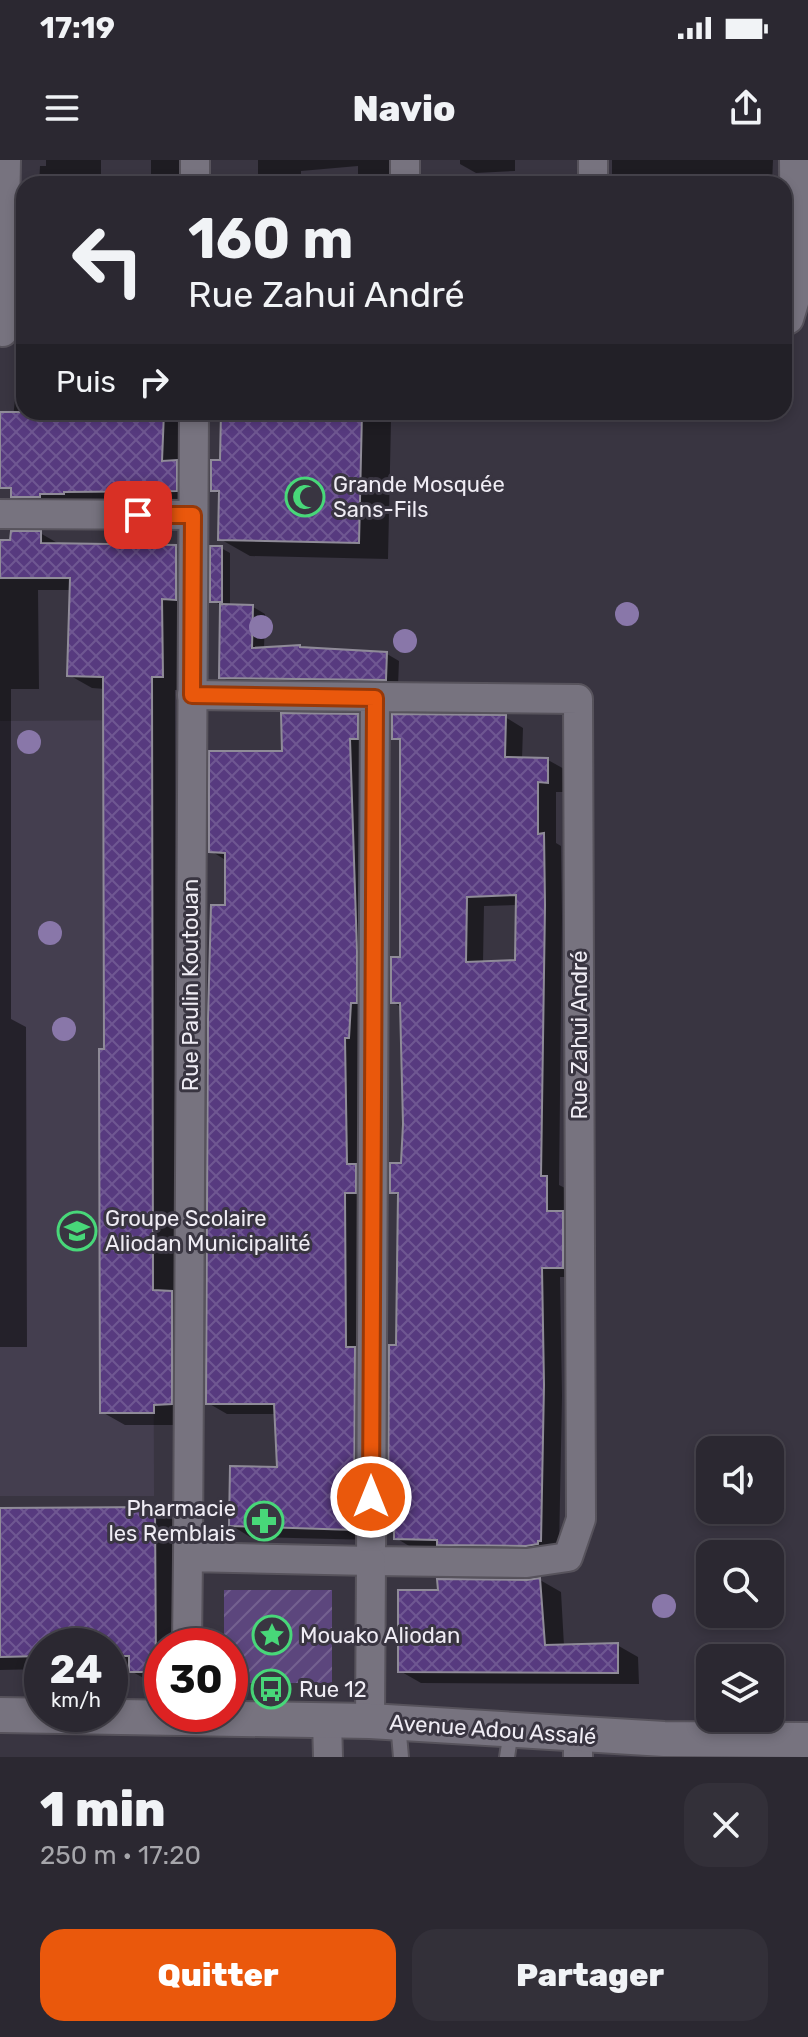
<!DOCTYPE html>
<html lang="fr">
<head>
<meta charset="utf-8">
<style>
	:root { --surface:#2b2831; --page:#333039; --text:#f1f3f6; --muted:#a6a6ab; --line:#47444d; --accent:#ea580c }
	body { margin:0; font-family:Rubik,sans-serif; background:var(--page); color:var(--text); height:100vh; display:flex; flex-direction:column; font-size:30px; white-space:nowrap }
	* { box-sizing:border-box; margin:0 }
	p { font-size:26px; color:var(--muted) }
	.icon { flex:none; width:44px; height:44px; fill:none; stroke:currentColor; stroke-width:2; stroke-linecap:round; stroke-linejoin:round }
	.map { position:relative; height:1597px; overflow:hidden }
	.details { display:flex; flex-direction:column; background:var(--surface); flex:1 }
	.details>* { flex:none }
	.top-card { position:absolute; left:16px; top:16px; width:776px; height:244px; border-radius:24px; box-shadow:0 4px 12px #0003,0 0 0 2px var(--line); background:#2b2831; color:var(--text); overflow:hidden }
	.buttons { position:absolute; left:696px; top:1276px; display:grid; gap:16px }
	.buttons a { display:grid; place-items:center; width:88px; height:88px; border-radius:16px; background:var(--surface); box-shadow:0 4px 12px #0003,0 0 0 2px var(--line); font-size:40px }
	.speed { position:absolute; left:24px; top:1468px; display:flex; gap:16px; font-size:40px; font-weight:700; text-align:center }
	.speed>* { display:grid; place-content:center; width:104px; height:104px; border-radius:50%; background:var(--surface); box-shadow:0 4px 12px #0003,0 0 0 2px var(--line); line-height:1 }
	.speed small { font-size:20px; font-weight:400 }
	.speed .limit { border:12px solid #d22; background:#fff; color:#111 }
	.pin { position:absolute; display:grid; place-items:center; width:68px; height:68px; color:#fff; margin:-34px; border-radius:16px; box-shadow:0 4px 12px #0006 }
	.me { position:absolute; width:88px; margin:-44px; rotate:0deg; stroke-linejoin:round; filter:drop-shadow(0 0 6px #0008) }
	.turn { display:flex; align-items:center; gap:28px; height:168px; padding:0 40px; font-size:36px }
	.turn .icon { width:104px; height:104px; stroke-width:2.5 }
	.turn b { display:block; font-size:56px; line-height:68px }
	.then { display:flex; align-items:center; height:76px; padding:0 40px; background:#0003; gap:16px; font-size:30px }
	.round { display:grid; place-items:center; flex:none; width:84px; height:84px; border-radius:24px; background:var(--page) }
	.headline { display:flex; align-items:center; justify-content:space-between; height:136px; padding:0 40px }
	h1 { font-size:48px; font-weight:800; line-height:60px }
	.cta { display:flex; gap:16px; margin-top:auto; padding:16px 40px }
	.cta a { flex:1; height:92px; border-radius:24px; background:var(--accent); color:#fff; font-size:32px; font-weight:800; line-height:92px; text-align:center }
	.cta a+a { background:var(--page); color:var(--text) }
	.status { display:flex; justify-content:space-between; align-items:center; height:56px; padding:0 40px; background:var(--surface); direction:ltr }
	.status svg { height:22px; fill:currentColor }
	header { display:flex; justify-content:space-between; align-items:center; height:104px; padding:0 40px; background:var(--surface); font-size:36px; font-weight:800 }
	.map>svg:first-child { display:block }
	.built { fill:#443e4f }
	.garden { fill:url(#garden-furrows) }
	.shadow { fill:#0007; fill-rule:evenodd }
	.building { fill:url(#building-cross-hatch); stroke:#8f8b98; stroke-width:2; fill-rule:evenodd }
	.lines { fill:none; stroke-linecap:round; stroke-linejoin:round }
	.service-casing { stroke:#57535c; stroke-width:18 }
	.minor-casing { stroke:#57535c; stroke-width:32 }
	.tertiary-casing { stroke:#57535c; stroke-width:38 }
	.service { stroke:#77737f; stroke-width:14 }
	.minor { stroke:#77737f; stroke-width:28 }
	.tertiary { stroke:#77737f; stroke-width:34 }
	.tree { fill:#8977a9 }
	.route-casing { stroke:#983908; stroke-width:20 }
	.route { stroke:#ea580c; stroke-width:14 }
	.labels { text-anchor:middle; stroke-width:6; stroke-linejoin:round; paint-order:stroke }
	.poi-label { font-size:22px; fill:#efecf4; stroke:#393541; text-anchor:start }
	.street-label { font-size:22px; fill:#efecf4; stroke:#393541 }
</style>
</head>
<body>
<div class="status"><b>17:19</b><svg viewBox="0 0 49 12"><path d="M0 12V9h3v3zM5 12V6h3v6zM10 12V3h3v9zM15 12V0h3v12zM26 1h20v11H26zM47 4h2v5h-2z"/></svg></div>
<header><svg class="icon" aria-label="menu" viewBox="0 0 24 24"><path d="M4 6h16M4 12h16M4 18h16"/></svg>Navio<svg class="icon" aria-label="share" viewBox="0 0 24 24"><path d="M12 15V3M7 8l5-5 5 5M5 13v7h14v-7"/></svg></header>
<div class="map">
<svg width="808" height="1597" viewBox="0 0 808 1597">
	<defs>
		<pattern id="garden-furrows" width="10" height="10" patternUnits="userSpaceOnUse" patternTransform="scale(2)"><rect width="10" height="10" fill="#5c467d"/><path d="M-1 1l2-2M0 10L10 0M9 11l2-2" fill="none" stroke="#746190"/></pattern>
		<pattern id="building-cross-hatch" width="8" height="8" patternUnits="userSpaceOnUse" patternTransform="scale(2)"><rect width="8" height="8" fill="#573a7f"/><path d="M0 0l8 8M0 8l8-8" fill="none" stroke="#6f5792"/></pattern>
	</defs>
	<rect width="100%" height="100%" fill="#393541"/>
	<path class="built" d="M152,560L154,1336H0V561Z"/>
	<path class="garden" d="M224,1430H332V1523H230V1486H224Z"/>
	<g class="shadow">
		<path d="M46,0H101V24H39L40,6H46Z"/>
		<rect x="151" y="0" width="41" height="24"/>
		<path d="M258,0H407L403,24H358V6L301,11V24H258Z"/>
		<path d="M460,0H515V11L476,13L460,4Z"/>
		<path d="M612,0H773L772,24H612Z"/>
		<path d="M19,200H24V252H181L179,304L194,313V340L57,343L31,346L13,336V331L6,327Z"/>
		<path d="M223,252H375L391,261L388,399L250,396L220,379L221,335L213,330L222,302Z"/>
		<path d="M40,373L61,385L176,387L199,401L186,530H175L176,1265H125L102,1252L106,891L105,529L92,528L69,515L72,430H38L39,529H11V859L26,867L27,1187H0V382H12Z"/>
		<path d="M221,388L230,393V446L253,447L265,454L264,489L387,494L399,501L398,526L234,524L221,517L222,446L212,440Z"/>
		<path d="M357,556L377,567L373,1380L250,1377L231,1365L279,1309L277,1254H227L208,1243L227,747V701L211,691L284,593Z"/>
		<path d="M505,557L523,568L522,599L548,600L566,610L565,632H556V683L561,686L562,757L559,1025L565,1028V1055L580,1064L581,1117H560L562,1236L559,1390L414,1389L396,1378V1373L390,1369L398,1187L400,1037L392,1032L402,1005L405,964L402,848L393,842L402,799V582L394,577ZM518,745L517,802L483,803L484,746Z"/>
		<path d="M154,1349L179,1363V1486H162V1525H156L131,1511V1509H110V1486H42V1509L0,1510V1350Z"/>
		<path d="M540,1420L561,1432L564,1486L617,1485L638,1497L639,1524L421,1523L400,1511L440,1432Z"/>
	</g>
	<g class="building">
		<path d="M0,252H164L162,301L177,300V331L64,332V334H40V337H11V328H0Z"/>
		<path d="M221,252H362L359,383L218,380L219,331H211V300H220Z"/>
		<path d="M11,371H41V383L176,385V440L162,439L163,517H152L153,1130L172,1131V1244L154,1245V1253H100L99,889H104L103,517L67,516L70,418H0V380H10Z"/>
		<rect x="210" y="386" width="12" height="56"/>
		<path d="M220,444L253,445L252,488L300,485V487L387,492L386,520L219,518Z"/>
		<path d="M281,553L358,554V579H350L357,791V843H351L349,878H345L347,1004H356V1033H345L346,1187H355L354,1370L229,1366L230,1306L277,1307L274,1244H206L208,859L211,745H225V693L209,692V591H282Z"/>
		<path d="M392,554L506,555L505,597L548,598V623L538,622V674L544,673L545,745L541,1016H547V1051H563V1108H542L544,1225L541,1381H538V1384L526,1386L437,1385V1380L394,1379V1371H388L389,1185H396L398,1033H390V1003H401L403,964L400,843H391V797H400V579H392ZM516,735L515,800L466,802L467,737Z"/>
		<path d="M155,1347L156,1512H129V1496H110V1486H42V1496L0,1497V1348Z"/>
		<path d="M540,1418L545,1485L618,1483V1513L398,1512V1430H438L437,1419L527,1420Z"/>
	</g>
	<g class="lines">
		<defs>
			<g id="service">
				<path d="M398,1563L401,1597"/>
				<path d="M507,1597L511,1571"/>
			</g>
			<g id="minor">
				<path d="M195,24V0"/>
				<path d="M405,24V0"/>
				<path d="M593,24V0"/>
				<path d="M784,162L789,159L795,139L794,0"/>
				<path d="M3,172L6,0"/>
				<path d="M0,354L193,355"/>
				<path d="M192,535L578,539L581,1359L568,1397L527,1403L371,1401L375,538"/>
				<path d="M188,1397L194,252"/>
				<path d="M187,1486L188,1397L371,1401L370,1561"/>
				<path d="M327,1561L328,1597"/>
				<path d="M578,1597V1575"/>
			</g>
			<path id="tertiary" d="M0,1555L370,1561L664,1579L808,1580"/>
		</defs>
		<use href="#service" class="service-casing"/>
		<use href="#minor" class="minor-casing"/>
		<use href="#tertiary" class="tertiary-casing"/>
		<use href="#service" class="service"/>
		<use href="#minor" class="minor"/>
		<use href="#tertiary" class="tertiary"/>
	</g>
	<g class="tree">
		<circle cx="627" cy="454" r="12"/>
		<circle cx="261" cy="467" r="12"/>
		<circle cx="405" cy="481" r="12"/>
		<circle cx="29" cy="582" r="12"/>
		<circle cx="50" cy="773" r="12"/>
		<circle cx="64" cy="869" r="12"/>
		<circle cx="664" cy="1446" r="12"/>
	</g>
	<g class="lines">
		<defs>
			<path id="route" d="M138,355H193L192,535L375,538L371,1337"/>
		</defs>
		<use href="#route" class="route-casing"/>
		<use href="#route" class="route"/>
	</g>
	<defs>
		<symbol id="mosque-ring" viewBox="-11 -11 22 22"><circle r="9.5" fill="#393541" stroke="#48d779" stroke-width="1.5"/><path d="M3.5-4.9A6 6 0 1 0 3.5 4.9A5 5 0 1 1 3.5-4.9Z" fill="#48d779"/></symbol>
		<symbol id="school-ring" viewBox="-11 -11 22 22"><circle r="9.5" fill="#393541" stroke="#48d779" stroke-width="1.5"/><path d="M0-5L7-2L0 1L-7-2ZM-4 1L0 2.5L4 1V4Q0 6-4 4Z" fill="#48d779"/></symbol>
		<symbol id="pharmacy-ring" viewBox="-11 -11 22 22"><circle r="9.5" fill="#393541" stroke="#48d779" stroke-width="1.5"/><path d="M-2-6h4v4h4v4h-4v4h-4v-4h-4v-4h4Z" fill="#48d779"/></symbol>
		<symbol id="sight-ring" viewBox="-11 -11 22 22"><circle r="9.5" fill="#393541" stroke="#48d779" stroke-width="1.5"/><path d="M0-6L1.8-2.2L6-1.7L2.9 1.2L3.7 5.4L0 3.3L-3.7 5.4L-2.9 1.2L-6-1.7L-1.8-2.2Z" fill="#48d779"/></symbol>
		<symbol id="bus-ring" viewBox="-11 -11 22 22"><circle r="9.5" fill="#393541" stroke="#48d779" stroke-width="1.5"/><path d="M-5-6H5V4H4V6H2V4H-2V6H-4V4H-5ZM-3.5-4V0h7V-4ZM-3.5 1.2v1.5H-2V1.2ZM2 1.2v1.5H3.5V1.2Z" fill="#48d779"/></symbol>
	</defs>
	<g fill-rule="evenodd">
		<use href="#mosque-ring" x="283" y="315" width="44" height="44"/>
		<use href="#school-ring" x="55" y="1049" width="44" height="44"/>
		<use href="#pharmacy-ring" x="242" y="1339" width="44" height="44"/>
		<use href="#sight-ring" x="250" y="1453" width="44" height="44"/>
		<use href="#bus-ring" x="249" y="1507" width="44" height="44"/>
	</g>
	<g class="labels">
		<g class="poi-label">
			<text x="333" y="332">Grande Mosquée<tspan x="333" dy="25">Sans-Fils</tspan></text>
			<text x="105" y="1066">Groupe Scolaire<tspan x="105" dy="25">Aliodan Municipalité</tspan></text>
			<text x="236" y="1356" text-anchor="end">Pharmacie<tspan x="236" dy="25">les Remblais</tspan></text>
			<text x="300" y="1483">Mouako Aliodan</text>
			<text x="299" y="1537">Rue 12</text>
		</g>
		<g class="street-label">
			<text transform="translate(190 825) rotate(-90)" y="8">Rue Paulin Koutouan</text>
			<text transform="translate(579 875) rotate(-90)" y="8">Rue Zahui André</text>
			<text transform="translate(493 1569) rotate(4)" y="8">Avenue Adou Assalé</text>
		</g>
	</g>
</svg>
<div class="buttons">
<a><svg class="icon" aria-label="sound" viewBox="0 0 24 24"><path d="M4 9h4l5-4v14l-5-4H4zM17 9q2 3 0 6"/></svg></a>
<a><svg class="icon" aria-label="search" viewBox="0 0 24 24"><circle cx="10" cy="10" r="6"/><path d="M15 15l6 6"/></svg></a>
<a><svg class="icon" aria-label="layers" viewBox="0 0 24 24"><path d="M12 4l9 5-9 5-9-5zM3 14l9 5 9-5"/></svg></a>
</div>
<div class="speed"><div>24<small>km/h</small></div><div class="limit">30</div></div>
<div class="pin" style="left:138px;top:355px;background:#d93025"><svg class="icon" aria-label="arrive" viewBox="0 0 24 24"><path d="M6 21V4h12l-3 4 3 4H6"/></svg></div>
<svg class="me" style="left:371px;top:1337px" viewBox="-20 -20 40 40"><circle r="17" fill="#ea580c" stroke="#fff" stroke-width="3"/><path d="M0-11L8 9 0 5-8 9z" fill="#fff"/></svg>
<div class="top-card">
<div class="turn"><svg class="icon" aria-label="left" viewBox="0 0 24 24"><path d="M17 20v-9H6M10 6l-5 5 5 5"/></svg><div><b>160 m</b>Rue Zahui André</div></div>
<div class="then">Puis<svg class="icon" aria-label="right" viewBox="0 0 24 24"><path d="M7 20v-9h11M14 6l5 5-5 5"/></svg></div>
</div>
</div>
<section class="details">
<div class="headline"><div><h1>1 min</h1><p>250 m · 17:20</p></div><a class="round"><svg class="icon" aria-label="close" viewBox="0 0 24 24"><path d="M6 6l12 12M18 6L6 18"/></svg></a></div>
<div class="cta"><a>Quitter</a><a>Partager</a></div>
</section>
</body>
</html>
